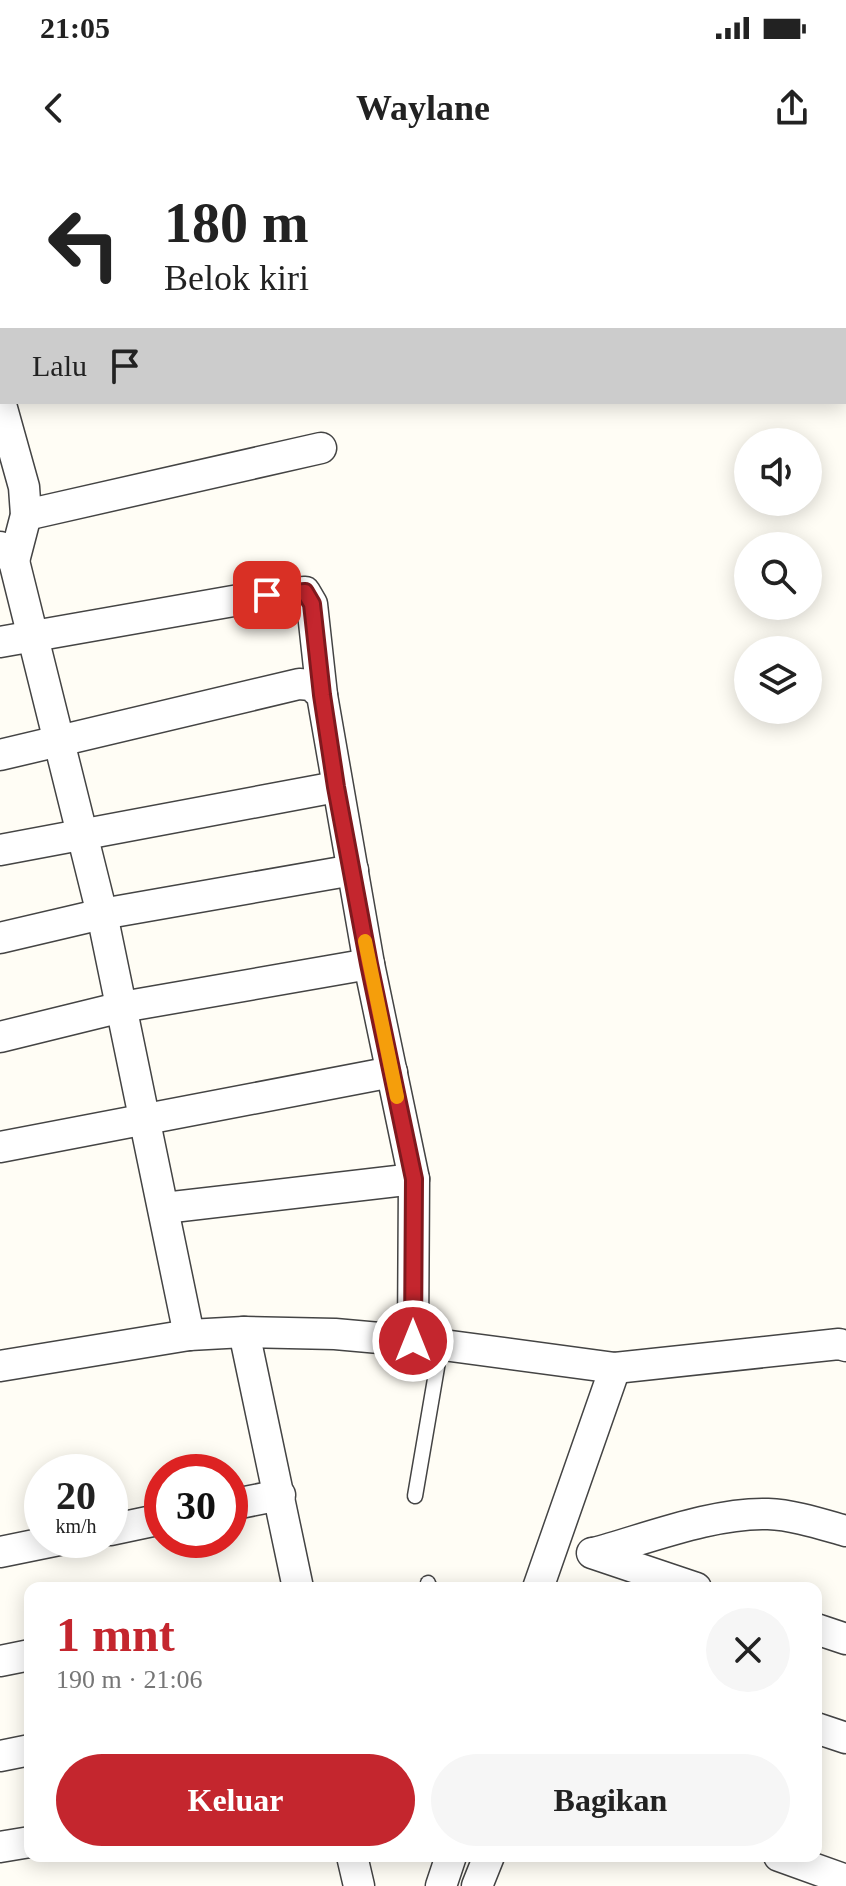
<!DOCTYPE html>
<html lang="id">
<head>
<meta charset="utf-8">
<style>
	:root { --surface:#fff; --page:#f6f6f6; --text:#222; --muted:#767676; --accent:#c4262e }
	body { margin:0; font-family:Georgia,serif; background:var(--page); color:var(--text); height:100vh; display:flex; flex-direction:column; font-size:30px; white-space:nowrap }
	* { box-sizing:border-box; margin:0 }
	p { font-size:26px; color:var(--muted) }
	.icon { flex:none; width:44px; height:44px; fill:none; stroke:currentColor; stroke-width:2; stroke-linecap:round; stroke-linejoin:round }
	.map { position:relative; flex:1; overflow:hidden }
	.side { position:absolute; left:24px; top:1422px; width:798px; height:280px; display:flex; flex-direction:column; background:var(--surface); border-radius:16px; box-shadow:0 4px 20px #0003 }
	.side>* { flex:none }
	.top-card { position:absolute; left:0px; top:0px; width:846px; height:244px; box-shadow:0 4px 20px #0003; background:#fff; color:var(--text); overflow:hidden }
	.tools { position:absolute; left:734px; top:268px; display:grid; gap:16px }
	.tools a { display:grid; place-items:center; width:88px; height:88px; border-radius:50%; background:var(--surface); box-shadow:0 4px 20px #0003; font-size:40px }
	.speed { position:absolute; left:24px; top:1294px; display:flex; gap:16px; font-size:40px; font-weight:700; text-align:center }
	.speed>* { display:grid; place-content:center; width:104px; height:104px; border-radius:50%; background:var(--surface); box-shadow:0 4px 20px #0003; line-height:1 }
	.speed small { font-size:20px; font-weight:400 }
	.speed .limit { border:12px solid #d22; background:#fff; color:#111 }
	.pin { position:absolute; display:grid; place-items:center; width:68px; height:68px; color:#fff; margin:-34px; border-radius:16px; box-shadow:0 4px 12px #0006 }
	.me { position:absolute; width:88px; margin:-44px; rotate:0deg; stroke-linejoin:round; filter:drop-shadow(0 0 6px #0008) }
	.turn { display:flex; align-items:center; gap:28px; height:168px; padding:0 32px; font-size:36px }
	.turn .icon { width:104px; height:104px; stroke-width:2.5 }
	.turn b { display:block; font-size:56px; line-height:68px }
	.then { display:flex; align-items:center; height:76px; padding:0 32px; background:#0003; gap:16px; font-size:30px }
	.round { display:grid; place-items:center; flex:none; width:84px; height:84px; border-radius:42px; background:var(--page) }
	.headline { display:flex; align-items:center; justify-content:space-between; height:136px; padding:0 32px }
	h1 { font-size:48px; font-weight:800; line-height:60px; color:var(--accent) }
	.primary-button { display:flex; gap:16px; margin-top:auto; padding:16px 32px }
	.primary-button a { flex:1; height:92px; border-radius:48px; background:var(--accent); color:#fff; font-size:32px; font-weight:800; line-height:92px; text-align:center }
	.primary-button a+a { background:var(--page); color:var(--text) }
	.status { display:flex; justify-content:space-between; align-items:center; height:56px; padding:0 40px; background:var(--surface); direction:ltr }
	.status svg { height:22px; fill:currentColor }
	header { display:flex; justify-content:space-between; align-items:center; height:104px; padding:0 32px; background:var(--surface); font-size:36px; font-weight:800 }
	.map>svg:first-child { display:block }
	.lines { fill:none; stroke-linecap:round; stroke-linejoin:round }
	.service-casing { stroke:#444; stroke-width:17 }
	.minor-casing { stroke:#444; stroke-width:33 }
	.service { stroke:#fff; stroke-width:14 }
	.minor { stroke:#fff; stroke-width:30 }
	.route-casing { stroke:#7f191e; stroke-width:20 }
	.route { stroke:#c4262e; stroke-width:14 }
	.slow { stroke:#f59e0b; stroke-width:14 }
</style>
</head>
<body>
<div class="status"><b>21:05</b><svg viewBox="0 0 49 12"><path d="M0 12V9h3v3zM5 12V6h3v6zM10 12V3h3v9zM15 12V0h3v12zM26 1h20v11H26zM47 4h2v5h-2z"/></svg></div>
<header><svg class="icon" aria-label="back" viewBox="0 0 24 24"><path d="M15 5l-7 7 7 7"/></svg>Waylane<svg class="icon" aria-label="share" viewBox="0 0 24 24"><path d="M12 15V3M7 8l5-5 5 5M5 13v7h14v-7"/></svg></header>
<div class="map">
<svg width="846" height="1726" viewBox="0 0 846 1726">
	<rect width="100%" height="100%" fill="#fffdf5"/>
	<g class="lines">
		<defs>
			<g id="service">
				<path d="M415,1336L441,1184"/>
				<path d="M428,1423L429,1428"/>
			</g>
			<g id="minor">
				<path d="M0,150L2,149"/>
				<path d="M0,241L24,327L26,355L14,401"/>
				<path d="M26,355L321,288"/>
				<path d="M0,387L14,401L102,754L189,1175"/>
				<path d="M0,482L267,435L305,432L312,444L322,535"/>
				<path d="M0,595L299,524L311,525L322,535L369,804L414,1019L413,1181"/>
				<path d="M0,690L336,627"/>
				<path d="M0,778L102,754L353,710"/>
				<path d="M0,877L122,847L369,804"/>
				<path d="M0,987L392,912"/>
				<path d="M164,1048L414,1019"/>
				<path d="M244,1172L298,1428"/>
				<path d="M0,1206L189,1175L244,1172L335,1174L413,1181L615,1208L839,1184L846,1186"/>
				<path d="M230,1345L280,1335"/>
				<path d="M110,1370L162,1359"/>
				<path d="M0,1392L59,1380"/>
				<path d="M592,1393L696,1428"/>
				<path d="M594,1393C646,1379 714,1352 768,1354C794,1355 821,1364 846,1371"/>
				<path d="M538,1428L615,1208"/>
				<path d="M816,1469L846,1479"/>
				<path d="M0,1501L30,1495"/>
				<path d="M816,1568L846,1578"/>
				<path d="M0,1596L30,1590"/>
				<path d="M0,1687L30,1682"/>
				<path d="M352,1696L359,1726"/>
				<path d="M779,1696L846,1720"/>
				<path d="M441,1726L451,1696"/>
				<path d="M477,1726L489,1696"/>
			</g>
		</defs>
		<use href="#service" class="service-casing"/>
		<use href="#minor" class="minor-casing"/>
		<use href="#service" class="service"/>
		<use href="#minor" class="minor"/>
	</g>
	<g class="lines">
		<defs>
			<path id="route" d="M267,435L305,432L312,444L322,535L336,627L369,804L414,1019L413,1181"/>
		</defs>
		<use href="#route" class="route-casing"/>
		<use href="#route" class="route"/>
		<path class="slow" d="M365,781L397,937"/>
	</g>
</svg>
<div class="tools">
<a><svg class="icon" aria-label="sound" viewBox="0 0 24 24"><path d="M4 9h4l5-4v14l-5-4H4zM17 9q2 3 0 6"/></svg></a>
<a><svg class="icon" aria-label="search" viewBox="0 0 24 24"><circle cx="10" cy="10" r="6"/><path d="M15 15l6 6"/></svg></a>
<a><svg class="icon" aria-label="layers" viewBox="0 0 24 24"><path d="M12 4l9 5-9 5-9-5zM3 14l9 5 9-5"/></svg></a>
</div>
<div class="speed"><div>20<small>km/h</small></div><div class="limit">30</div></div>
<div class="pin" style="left:267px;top:435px;background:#d93025"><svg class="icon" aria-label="arrive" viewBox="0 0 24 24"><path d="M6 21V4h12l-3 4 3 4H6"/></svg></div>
<svg class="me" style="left:413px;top:1181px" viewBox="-20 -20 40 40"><circle r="17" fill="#c4262e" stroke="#fff" stroke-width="3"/><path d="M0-11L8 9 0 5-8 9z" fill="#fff"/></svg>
<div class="top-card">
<div class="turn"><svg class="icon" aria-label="left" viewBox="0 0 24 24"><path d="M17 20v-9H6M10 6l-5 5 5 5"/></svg><div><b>180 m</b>Belok kiri</div></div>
<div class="then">Lalu<svg class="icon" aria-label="arrive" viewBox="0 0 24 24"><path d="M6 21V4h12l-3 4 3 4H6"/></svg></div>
</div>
<section class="side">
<div class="headline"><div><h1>1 mnt</h1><p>190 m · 21:06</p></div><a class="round"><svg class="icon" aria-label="close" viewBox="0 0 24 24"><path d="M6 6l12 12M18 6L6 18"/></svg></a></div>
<div class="primary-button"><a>Keluar</a><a>Bagikan</a></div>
</section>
</div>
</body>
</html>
